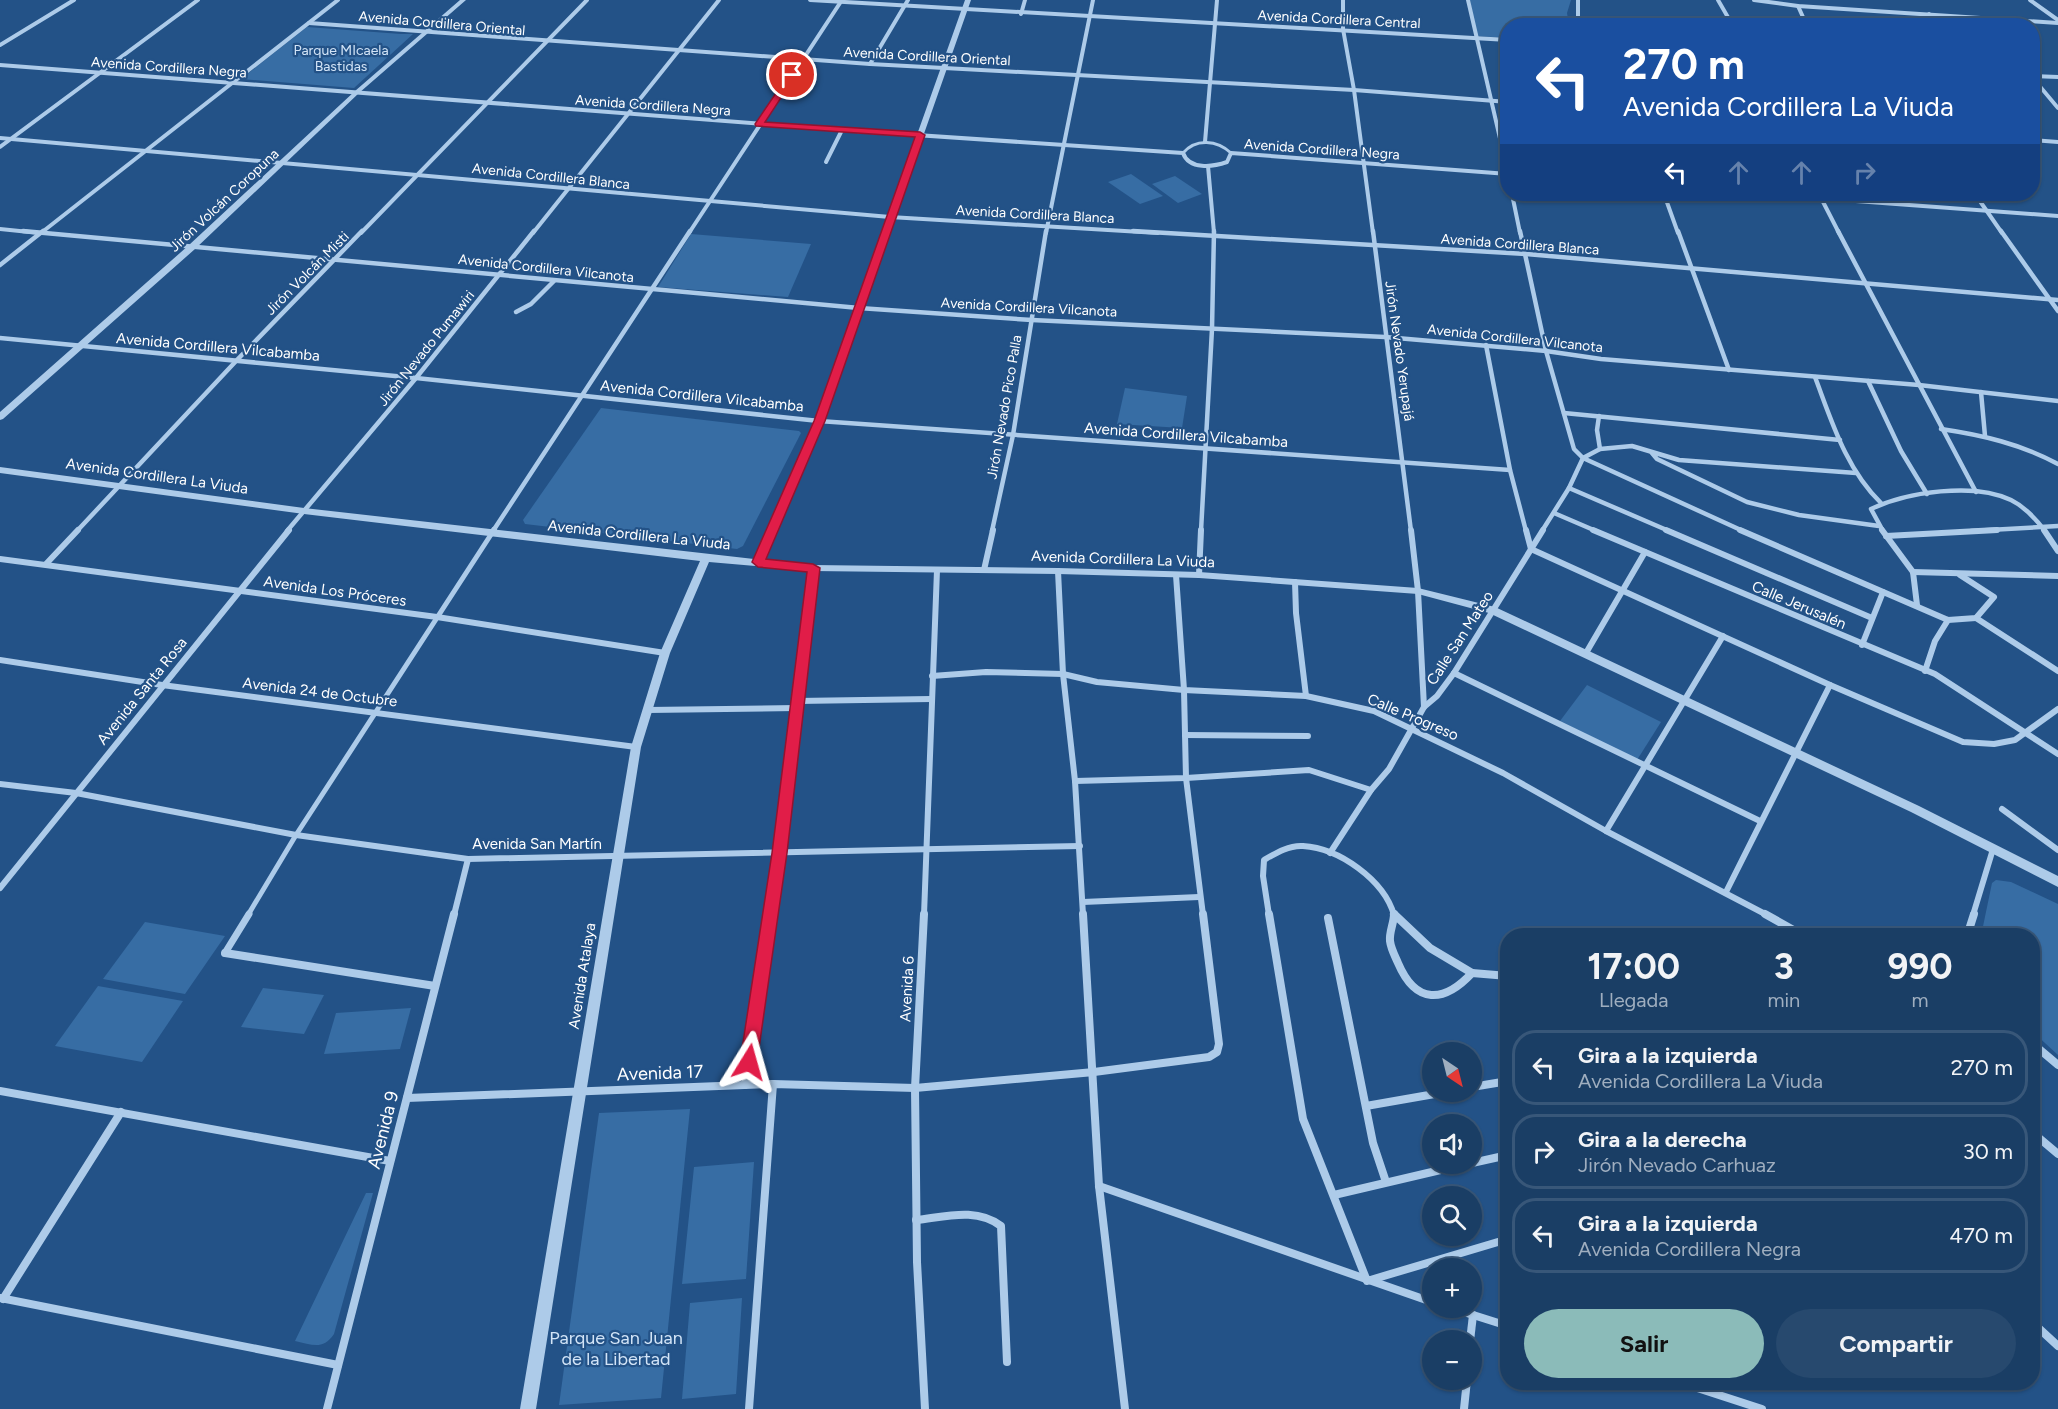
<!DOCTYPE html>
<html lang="es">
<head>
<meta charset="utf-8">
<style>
	:root { --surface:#1a3e65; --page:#27496e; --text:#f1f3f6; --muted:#9faebf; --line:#385779; --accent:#8bbbb9 }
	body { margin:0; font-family:Figtree,sans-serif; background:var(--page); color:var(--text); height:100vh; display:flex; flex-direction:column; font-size:22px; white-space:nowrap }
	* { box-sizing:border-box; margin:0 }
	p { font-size:20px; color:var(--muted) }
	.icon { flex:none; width:33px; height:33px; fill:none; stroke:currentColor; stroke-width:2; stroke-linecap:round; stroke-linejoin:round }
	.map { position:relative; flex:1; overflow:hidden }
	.panel { position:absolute; left:1500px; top:928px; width:540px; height:462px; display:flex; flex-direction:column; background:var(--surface); border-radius:24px; box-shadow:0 2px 4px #0004,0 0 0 2px var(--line) }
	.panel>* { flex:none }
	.guide { position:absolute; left:1500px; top:18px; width:540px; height:183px; border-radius:24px; box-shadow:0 2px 4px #0004,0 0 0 2px var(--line); background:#1a4fa0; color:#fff; overflow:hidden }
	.needle { width:39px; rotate:145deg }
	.buttons { position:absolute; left:1422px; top:1042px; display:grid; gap:12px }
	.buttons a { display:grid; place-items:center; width:60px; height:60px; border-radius:50%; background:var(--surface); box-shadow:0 2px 4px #0004,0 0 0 2px var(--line); font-size:30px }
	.pin { position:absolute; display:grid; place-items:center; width:51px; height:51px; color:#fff; margin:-26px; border:3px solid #fff; border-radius:50%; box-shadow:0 2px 6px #0007 }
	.me { position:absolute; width:66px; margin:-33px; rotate:8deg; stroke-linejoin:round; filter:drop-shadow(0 0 4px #0008) }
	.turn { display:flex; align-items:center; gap:21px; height:126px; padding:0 24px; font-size:27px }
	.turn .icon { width:78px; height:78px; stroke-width:2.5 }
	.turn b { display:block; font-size:42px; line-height:51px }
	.lanes { display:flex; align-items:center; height:57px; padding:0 24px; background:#0003; justify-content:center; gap:30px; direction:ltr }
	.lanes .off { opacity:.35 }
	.eta { display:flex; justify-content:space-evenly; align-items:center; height:102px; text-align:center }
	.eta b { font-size:36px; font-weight:700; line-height:42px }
	.button { display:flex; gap:12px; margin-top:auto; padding:12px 24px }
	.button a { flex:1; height:69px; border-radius:36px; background:var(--accent); color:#111; font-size:24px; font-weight:700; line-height:69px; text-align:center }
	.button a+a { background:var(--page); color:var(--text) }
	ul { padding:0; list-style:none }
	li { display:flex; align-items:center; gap:18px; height:75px; margin:0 12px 9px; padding:0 12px; border:3px solid var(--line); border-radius:24px }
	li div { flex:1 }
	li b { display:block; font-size:22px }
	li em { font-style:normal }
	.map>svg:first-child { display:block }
	.green { fill:#376da4 }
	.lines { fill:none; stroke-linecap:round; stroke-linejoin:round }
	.pedestrian-far2 { stroke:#adcbe9; stroke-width:3 }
	.pedestrian-far1 { stroke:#adcbe9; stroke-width:5 }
	.pedestrian { stroke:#adcbe9; stroke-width:7 }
	.minor-far3 { stroke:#adcbe9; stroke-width:4 }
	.minor-far2 { stroke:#adcbe9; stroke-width:4.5 }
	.minor-far1 { stroke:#adcbe9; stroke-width:6 }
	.minor { stroke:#adcbe9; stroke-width:8 }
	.tertiary { fill:#adcbe9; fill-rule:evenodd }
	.route { fill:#e11d48; stroke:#92132f; stroke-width:1.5 }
	.labels { text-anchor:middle; stroke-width:4.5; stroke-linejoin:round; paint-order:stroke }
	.far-street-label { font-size:14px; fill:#fff; stroke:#235287 }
	.far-park-label { font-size:14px; fill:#d2e4f7; stroke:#235287 }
	.street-label { font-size:15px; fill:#fff; stroke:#235287 }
	.near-street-label { font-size:18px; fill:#fff; stroke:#235287 }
	.near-park-label { font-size:18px; fill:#d2e4f7; stroke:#235287 }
</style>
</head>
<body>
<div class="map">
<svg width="2058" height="1409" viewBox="0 0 2058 1409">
	<rect width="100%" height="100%" fill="#235287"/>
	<g class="green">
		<path d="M1470,0H1571L1567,13L1569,25L1508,26L1507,38L1477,36Z"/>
		<path d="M307,27L401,34H413L354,88L241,79Z"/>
		<path d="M1131,174L1163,196L1140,204L1108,182Z"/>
		<path d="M1175,176L1202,194L1178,203L1152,184Z"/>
		<path d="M691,234L811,244L788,297L658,287Z"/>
		<path d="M1125,388L1187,396L1182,428L1117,424Z"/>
		<path d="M601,408L799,431L801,433L743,546L737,549L525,524L523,520Z"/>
		<path d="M1587,685L1661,722L1637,760L1560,721Z"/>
		<path d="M1996,880L2011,882L2058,904V1055L2033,1032L2032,936H1981L1992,883Z"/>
		<path d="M145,922L225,936L185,994L103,979Z"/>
		<path d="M98,986L183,1001L142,1062L55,1046Z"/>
		<path d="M263,988L324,995L304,1034L241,1027Z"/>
		<path d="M411,1008L400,1049L324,1054L336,1013Z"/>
		<path d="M690,1109L661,1398L559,1405L599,1113Z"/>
		<path d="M754,1162L746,1279L682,1284L694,1167Z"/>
		<path d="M366,1193H373L334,1334C323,1350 313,1345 295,1341Z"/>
		<path d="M742,1298L736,1394L682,1399L690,1303Z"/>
	</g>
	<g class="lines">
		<path class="pedestrian-far2" d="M1183,153C1196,138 1217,140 1231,153"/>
		<path class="pedestrian-far1" d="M248,915L296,835L492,533"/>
		<path class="pedestrian" d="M225,953L249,914"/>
		<g class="minor-far3">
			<path d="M810,0L1508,40"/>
			<path d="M1343,0V29L1354,90L1373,233"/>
			<path d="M1468,0L1508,173"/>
			<path d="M1578,0V26"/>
			<path d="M1718,0L1733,26"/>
			<path d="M1754,0L1798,6L2058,23"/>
			<path d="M2030,0L2058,20"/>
			<path d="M1798,6L1807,26"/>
			<path d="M1021,14L1025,0"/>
			<path d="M1929,14L1936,26"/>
			<path d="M309,23L870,64L1354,90L1508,102"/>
			<path d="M0,45L74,0"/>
			<path d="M870,64L908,0"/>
			<path d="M0,65L842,130L1183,153C1189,170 1213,167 1227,162L1231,153L1508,174"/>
			<path d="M2032,76L2058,77"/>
			<path d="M2032,77L2058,108"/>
			<path d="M0,138L890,217L1158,233"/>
			<path d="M2032,140L2058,142"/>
			<path d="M1205,142L1217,0"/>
			<path d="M0,147L198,0"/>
			<path d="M826,162L842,130"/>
			<path d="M1208,166L1214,233"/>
			<path d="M1512,194L1520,233"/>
			<path d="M1664,194L1678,233"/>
			<path d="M1761,194L2058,216"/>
			<path d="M1819,194L1839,233"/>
			<path d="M1975,194L2002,233"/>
			<path d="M0,229L39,233"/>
			<path d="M41,233L338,0"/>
			<path d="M361,233L587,0"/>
			<path d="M533,233L719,0"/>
			<path d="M689,233L842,0"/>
			<path d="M1046,233L1093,0"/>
		</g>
		<g class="minor-far2">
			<path d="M23,231L859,308L1032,320L1385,337L1546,351L1601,359L1919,385L2058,401"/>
			<path d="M1133,231L1526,254L2058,300"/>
			<path d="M1373,231L1411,531"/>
			<path d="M1520,231L1546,351L1574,449L1583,458L1743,531"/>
			<path d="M1678,231L1729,370"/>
			<path d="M1838,231L1976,492"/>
			<path d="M2001,231L2058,311"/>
			<path d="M0,265L43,231"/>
			<path d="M516,312L531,304L554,281"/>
			<path d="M0,338L416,378L819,421L1510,470"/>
			<path d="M1486,345L1510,470L1526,531"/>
			<path d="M1815,377C1832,422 1846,469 1881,503"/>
			<path d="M1868,381L1901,451L1927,494"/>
			<path d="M1981,392L1985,436"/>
			<path d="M1564,413L1840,440"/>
			<path d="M1599,416L1597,430L1600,449"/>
			<path d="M1941,429C1982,435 2021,444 2058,464"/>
			<path d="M1652,453L1657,459L1747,502L1799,515L1879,526"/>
			<path d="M1583,458L1600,449L1632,446L1679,460L1856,473"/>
			<path d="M1569,488L1669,531"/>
			<path d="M1554,513L1596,531"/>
			<path d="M77,531L237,360L362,231"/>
			<path d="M287,531L416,378L534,231"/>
			<path d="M493,531L690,231"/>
			<path d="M992,531L1013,435L1046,231"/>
			<path d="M1201,531L1212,329L1214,231"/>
			<path d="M1542,531L1569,488L1583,458"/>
			<path d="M1883,531L1871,509C1907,492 1974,482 2011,500C2025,507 2036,519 2045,531"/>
			<path d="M1971,531L2058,526"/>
		</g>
		<g class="minor-far1">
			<path d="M1411,530L1418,591L1424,707"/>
			<path d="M1526,530L1531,549L1830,685L1963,742L1994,744L2015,740L2058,709"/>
			<path d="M1593,530L1935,674L2058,754"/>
			<path d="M1666,530L1872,618"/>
			<path d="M1740,530L1948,620L1976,618L1994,597L1960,575"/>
			<path d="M1882,530L1913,572L1917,605"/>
			<path d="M2044,530L2058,551"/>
			<path d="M492,533L494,530"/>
			<path d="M1886,536L1997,530"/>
			<path d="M0,559L437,617L665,653"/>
			<path d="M46,564L78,530"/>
			<path d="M984,570L993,530"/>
			<path d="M1058,571L1063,674L1075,781L1083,915"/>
			<path d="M1913,572L2058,576"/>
			<path d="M1176,575L1184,690L1186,778L1203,915"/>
			<path d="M1199,575L1201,530"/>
			<path d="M1295,582L1296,613L1306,696"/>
			<path d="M1976,618L2058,671"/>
			<path d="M1862,645L1883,592"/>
			<path d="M1586,653L1645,552"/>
			<path d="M0,660L162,685L636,747"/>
			<path d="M1925,671L1935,641L1948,620"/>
			<path d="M1454,673L1760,821"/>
			<path d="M932,676L986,672L1063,674L1097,682L1184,690L1306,696L1374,711L1503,773L1606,831L1767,915"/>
			<path d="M797,701L931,699"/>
			<path d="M648,710L796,708"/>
			<path d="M1185,735L1308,736"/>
			<path d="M1075,781L1186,778L1309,770L1371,790"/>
			<path d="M0,784L76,793L296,835L468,859L1080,846"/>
			<path d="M2002,809L2058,850"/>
			<path d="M1606,831L1723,636"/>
			<path d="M1330,853L1371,790L1389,769L1424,707L1437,696L1454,673L1543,530"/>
			<path d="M0,888L289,530"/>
			<path d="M1726,892L1830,685"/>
			<path d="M1083,902L1199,897"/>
			<path d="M454,915L468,859"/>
			<path d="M770,915L813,568"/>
			<path d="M924,915L937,570"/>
			<path d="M1269,915L1263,876L1264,860C1276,853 1289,845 1303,846C1339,848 1384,880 1394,915"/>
			<path d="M1973,915L1993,849"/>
		</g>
		<g class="minor">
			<path d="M924,914L915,1088L917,1262L925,1409"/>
			<path d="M1083,914L1099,1186L1125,1409"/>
			<path d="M1269,914L1303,1119L1367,1281L1508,1239"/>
			<path d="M1394,914L1430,948L1472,973"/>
			<path d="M1394,914C1394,923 1389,932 1390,941C1391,949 1395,956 1398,963C1416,1005 1444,1003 1472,973L1508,976"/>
			<path d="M1765,914L1804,936"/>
			<path d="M1328,918L1373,1143L1386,1182"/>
			<path d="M1967,936L1974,914"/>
			<path d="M225,953L435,986"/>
			<path d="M2032,1043L2058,1065"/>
			<path d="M745,1085L770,914"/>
			<path d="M1472,1087L1508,1081"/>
			<path d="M0,1091L390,1161"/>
			<path d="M407,1098L773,1084L915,1088L1094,1072L1209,1057L1217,1052L1219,1044L1203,914"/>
			<path d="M1366,1106L1446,1092"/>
			<path d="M2032,1132L2058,1154"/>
			<path d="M1472,1163L1508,1155"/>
			<path d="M1099,1186L1432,1302"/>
			<path d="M1334,1195L1466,1164"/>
			<path d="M916,1220C945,1217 976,1207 1001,1226L1007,1362"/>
			<path d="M0,1298L338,1365"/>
			<path d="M3,1299L121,1112"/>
			<path d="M1451,1308L1508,1326"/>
			<path d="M2032,1322L2058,1346"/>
			<path d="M1470,1341L1473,1315"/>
			<path d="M1682,1383L1762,1409"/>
			<path d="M327,1409L454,914"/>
			<path d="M749,1409L773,1084"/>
			<path d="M1464,1409L1467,1380"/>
		</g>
		<g class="tertiary">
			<path d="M460,0H466L359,93L195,249L3,419L0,420V412L189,245L355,91Z"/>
			<path d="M965,0H971L823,421L764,560L813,565L1058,568L1199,572L1418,588L1495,607L1919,806L2058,876V887L1911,812L1489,613L1418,594L1199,578L1058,574L813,571L709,562L670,653L641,747L536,1409H520L631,747L660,653L700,561L304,514L0,473V467L304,508L754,559L815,421Z"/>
		</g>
	</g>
	<path class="route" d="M792,73L796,75L765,122L920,132L925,135L825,421L766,559L813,564L820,568L787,853L757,1062L755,1067L749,1070L743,1067L740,1062L772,853L807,572L758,567L752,562L814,421L915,137L756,126L755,124L789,74Z"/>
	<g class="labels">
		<g class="far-street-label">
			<text transform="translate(1339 19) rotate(3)" y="5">Avenida Cordillera Central</text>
			<text transform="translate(442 23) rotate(5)" y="5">Avenida Cordillera Oriental</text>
			<text transform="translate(927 56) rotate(3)" y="5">Avenida Cordillera Oriental</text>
			<text transform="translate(169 67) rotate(4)" y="5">Avenida Cordillera Negra</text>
			<text transform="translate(653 105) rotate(4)" y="5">Avenida Cordillera Negra</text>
			<text transform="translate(1322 149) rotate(4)" y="5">Avenida Cordillera Negra</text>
			<text transform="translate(551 176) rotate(6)" y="5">Avenida Cordillera Blanca</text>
			<text transform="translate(224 200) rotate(-43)" y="5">Jirón Volcán Coropuna</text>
			<text transform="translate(1035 214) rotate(3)" y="5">Avenida Cordillera Blanca</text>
			<text transform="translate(1520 244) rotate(4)" y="5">Avenida Cordillera Blanca</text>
			<text transform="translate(546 268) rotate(6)" y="5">Avenida Cordillera Vilcanota</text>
			<text transform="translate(307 273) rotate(-45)" y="5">Jirón Volcán Misti</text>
			<text transform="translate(1029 307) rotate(3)" y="5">Avenida Cordillera Vilcanota</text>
			<text transform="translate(1515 338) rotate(6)" y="5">Avenida Cordillera Vilcanota</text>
			<text transform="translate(426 348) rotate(-51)" y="5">Jirón Nevado Pumawiri</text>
			<text transform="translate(1400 351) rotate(82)" y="5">Jirón Nevado Yerupajá</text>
			<text transform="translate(1004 407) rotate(-80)" y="5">Jirón Nevado Pico Palla</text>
		</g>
		<g class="far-park-label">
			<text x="341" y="55">Parque MIcaela<tspan x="341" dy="16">Bastidas</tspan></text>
		</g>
		<g class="street-label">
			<text transform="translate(218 347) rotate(5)" y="5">Avenida Cordillera Vilcabamba</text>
			<text transform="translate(702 396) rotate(6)" y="5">Avenida Cordillera Vilcabamba</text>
			<text transform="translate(1186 435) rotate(4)" y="5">Avenida Cordillera Vilcabamba</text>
			<text transform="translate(157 476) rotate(8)" y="5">Avenida Cordillera La Viuda</text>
			<text transform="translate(639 535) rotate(6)" y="5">Avenida Cordillera La Viuda</text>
			<text transform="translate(1123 559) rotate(2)" y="5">Avenida Cordillera La Viuda</text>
			<text transform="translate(335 591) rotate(8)" y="5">Avenida Los Próceres</text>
			<text transform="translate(1799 605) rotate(23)" y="5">Calle Jerusalén</text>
			<text transform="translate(1460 638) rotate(-57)" y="5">Calle San Mateo</text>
			<text transform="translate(142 691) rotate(-51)" y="5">Avenida Santa Rosa</text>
			<text transform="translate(320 692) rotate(7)" y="5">Avenida 24 de Octubre</text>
			<text transform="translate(1413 717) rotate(23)" y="5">Calle Progreso</text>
			<text x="537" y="849">Avenida San Martín</text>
			<text transform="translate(582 976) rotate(-81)" y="5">Avenida Atalaya</text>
			<text transform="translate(907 989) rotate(-87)" y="5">Avenida 6</text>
		</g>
		<g class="near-street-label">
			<text transform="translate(660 1073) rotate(-2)" y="6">Avenida 17</text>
			<text transform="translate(383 1130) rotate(-76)" y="6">Avenida 9</text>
		</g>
		<g class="near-park-label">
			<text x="616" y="1344">Parque San Juan<tspan x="616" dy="21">de la Libertad</tspan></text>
		</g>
	</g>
</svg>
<div class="buttons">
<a><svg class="needle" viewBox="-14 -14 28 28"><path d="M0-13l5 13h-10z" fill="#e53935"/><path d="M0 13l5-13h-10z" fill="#9faebf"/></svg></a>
<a><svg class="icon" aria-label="sound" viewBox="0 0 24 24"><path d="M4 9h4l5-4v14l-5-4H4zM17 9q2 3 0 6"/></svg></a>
<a><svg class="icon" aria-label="search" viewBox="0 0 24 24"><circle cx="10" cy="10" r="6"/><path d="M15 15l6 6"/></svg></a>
<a>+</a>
<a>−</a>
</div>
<div class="pin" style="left:792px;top:75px;background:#d93025"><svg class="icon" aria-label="arrive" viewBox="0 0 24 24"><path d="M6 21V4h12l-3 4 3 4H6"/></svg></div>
<svg class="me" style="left:749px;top:1062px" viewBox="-20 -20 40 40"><path d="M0-17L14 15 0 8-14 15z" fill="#e11d48" stroke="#fff" stroke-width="4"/></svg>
<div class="guide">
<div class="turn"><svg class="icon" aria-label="left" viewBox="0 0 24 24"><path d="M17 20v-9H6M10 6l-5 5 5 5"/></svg><div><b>270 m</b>Avenida Cordillera La Viuda</div></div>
<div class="lanes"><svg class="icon" aria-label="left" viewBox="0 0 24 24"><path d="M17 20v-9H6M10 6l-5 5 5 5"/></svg><svg class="icon off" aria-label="ahead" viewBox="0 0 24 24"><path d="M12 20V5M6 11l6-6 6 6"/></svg><svg class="icon off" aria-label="ahead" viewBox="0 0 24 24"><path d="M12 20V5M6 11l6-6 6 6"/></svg><svg class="icon off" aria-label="right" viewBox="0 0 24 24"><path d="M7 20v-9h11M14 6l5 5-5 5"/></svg></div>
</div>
<section class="panel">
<div class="eta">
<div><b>17:00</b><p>Llegada</p></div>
<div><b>3</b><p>min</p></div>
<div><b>990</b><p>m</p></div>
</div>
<ul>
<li><svg class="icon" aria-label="left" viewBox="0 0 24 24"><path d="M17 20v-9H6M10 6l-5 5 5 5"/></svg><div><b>Gira a la izquierda</b><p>Avenida Cordillera La Viuda</p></div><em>270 m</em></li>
<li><svg class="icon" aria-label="right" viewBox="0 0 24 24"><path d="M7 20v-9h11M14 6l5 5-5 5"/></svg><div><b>Gira a la derecha</b><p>Jirón Nevado Carhuaz</p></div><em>30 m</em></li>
<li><svg class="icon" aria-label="left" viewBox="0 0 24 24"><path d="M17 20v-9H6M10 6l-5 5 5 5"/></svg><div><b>Gira a la izquierda</b><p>Avenida Cordillera Negra</p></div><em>470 m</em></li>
</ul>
<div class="button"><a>Salir</a><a>Compartir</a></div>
</section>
</div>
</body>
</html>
